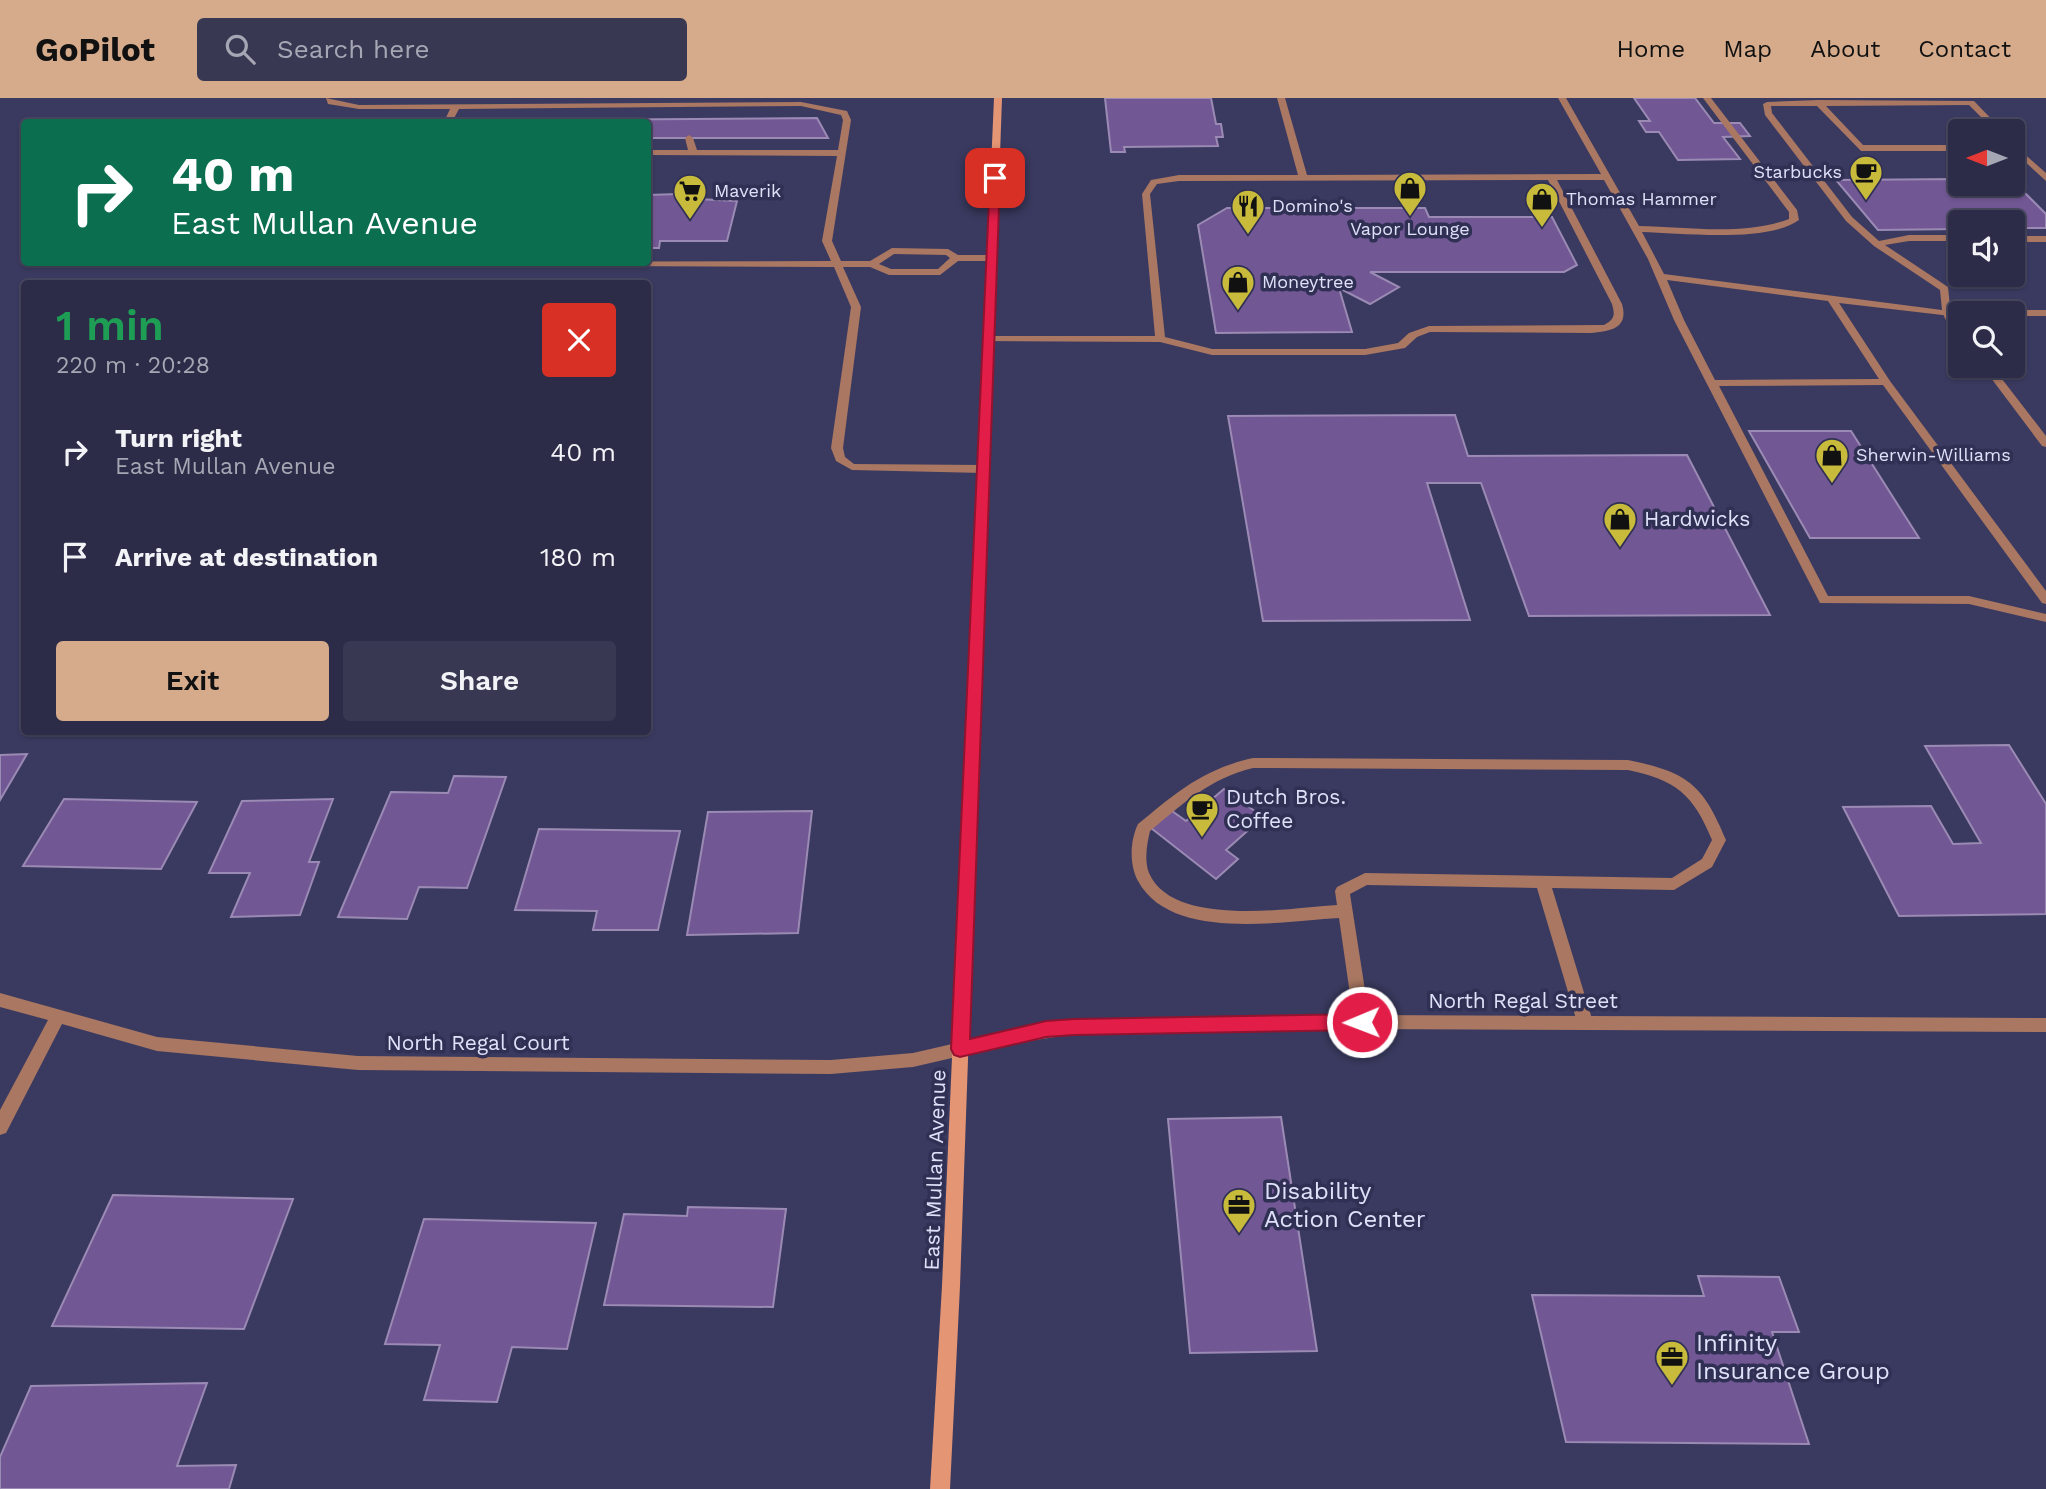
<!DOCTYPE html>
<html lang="en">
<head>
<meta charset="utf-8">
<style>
	:root { --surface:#2c2c48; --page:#383852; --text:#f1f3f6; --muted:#a6a7b4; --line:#484860; --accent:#d6ab8b }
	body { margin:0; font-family:"Work Sans",sans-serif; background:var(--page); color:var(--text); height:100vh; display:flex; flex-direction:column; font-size:26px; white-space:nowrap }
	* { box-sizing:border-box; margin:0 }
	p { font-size:23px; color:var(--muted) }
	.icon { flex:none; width:38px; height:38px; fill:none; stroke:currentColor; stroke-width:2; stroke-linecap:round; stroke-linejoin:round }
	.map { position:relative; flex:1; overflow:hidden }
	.side { position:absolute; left:21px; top:182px; width:630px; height:455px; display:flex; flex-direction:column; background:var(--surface); border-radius:7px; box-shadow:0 2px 5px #0004,0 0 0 2px var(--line) }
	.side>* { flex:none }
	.guide { position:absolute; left:21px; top:21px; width:630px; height:147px; border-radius:7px; box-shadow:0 2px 5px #0004,0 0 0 2px var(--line); background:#0b6e4f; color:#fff; overflow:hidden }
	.needle { width:46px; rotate:270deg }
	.fabs { position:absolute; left:1948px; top:21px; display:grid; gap:14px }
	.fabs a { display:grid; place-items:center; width:77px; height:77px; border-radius:7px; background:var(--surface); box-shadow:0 2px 5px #0004,0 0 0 2px var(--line); font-size:35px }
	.pin { position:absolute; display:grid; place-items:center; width:60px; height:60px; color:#fff; margin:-30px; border-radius:14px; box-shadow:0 4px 10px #0006 }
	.me { position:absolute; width:77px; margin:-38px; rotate:269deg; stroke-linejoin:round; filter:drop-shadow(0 0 5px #0008) }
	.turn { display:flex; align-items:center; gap:24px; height:147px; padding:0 35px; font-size:32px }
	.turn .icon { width:91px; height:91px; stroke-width:2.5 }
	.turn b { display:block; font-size:49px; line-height:60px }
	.round { display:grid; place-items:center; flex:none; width:74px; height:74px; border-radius:7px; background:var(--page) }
	.head { display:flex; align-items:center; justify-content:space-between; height:119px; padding:0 35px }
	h1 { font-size:42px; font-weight:600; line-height:52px; color:#1e9e55 }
	.cta { display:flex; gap:14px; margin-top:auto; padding:14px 35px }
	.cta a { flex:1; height:80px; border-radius:7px; background:var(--accent); color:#111; font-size:28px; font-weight:600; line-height:80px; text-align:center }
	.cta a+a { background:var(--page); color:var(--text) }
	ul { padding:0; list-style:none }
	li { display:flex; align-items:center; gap:21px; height:105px; padding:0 35px }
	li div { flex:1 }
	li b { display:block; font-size:26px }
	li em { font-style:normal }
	header { display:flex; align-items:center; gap:42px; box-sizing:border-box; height:98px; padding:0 35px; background:var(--accent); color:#111 }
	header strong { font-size:33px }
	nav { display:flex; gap:38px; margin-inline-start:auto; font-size:24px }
	.search { width:490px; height:63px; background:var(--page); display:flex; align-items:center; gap:18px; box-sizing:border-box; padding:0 24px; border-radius:7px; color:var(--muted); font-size:26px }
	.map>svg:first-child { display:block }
	.building { fill:#715793; stroke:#9b8ab4; stroke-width:2 }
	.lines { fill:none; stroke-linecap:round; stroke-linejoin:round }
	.service { fill:#a97762; fill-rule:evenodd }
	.minor { fill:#a97762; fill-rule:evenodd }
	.secondary { fill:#e49574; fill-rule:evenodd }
	.route { fill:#e11d48; stroke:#92132f; stroke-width:2 }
	.labels { text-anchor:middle; stroke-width:7; stroke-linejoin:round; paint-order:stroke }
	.far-poi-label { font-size:18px; fill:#e0e1f9; stroke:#303054; text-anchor:start }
	.poi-label { font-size:21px; fill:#e0e1f9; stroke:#303054; text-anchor:start }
	.street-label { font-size:21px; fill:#e0e1f9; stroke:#303054 }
	.near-poi-label { font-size:24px; fill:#e0e1f9; stroke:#303054; text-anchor:start }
</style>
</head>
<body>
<header>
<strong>GoPilot</strong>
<div class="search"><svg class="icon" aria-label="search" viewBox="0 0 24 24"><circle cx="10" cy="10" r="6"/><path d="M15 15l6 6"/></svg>Search here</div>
<nav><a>Home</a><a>Map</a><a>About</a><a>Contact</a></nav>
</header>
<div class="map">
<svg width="2046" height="1391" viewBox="0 0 2046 1391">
	<rect width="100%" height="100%" fill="#3a3a60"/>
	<g class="building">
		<path d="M1105,0H1211L1216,26H1221L1223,39H1216L1218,48L1124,49L1125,54H1111Z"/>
		<path d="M1634,0H1695L1714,25H1740L1750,38L1723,39L1740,61L1678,62L1659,34H1646L1639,23H1650Z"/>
		<path d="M817,20L828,40H648V24H553L552,22Z"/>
		<path d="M1960,81V86H2012V82L2046,116V130H2012V124H1960V131L1878,132L1836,82Z"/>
		<path d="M678,96L677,100L737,103L727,143H660L659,150H648V97Z"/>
		<path d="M1227,110H1425L1429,119H1552L1577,167L1564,174H1370L1399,189L1370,206L1339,190L1352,234L1216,235L1198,127Z"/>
		<path d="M1455,317L1468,358L1687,357L1770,517L1529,518L1481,385H1427L1470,522L1263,523L1228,318Z"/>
		<path d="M1749,333H1851L1919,440H1810Z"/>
		<path d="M2009,647L2046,706V816L1899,818L1843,709L1931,708L1953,746L1981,745L1925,648Z"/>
		<path d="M27,656L0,702V657Z"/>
		<path d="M454,678L506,679L467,790L419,789L407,821L338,819L391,694L448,695Z"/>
		<path d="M1224,691L1263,719L1226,752L1238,761L1216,781L1151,730L1172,713L1186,723Z"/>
		<path d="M64,701L197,704L161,771L23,768Z"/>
		<path d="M333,701L309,764H319L300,817L231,819L250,775H209L242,703Z"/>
		<path d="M812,713L798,835L687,837L708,714Z"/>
		<path d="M539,731L680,733L658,832H593L597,813L515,812Z"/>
		<path d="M1281,1019L1317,1253L1190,1255L1168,1021Z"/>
		<path d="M113,1097L293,1101L244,1231L52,1228Z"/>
		<path d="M688,1109L786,1111L773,1209L604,1207L624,1116L687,1118Z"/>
		<path d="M424,1121L596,1125L567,1251L512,1249L497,1304L424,1302L440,1247L385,1246Z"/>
		<path d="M1698,1178L1779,1179L1799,1234H1772L1809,1346L1566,1344L1532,1197L1704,1198Z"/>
		<path d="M207,1285L177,1368L236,1367L229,1391H0V1359L31,1288Z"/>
	</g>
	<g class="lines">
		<g class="service">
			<path d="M326,0L359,7L801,4L847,13L851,22L832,143L841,163H870L892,150L948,151L958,157H992L997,160L992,163H958L940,177H889L870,169H843L861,209L843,350L845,359L854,366L984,367L990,371L984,375L852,372L836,363L831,350L851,209L834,169L395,167L391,164L831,163L822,143L837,58L648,57V52H688L685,40L689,37L693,40L697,52H838L843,22L841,17L801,8L459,11L452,24H444L450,11H359L328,6ZM894,156L946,157L950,160L938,171H891L879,166Z"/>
			<path d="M1277,0H1285L1307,77L1601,76L1558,0H1566L1639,128C1688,129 1743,138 1789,121V114L1703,0H1711L1797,112L1799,122C1767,145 1681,135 1642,134L1664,176L1942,212L1940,192L1874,148L1846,123L1765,17L1763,6L1767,4L1818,2L1974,3L2003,33H1995L1969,7L1826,8L1863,47H1960V53H1861L1817,8H1771L1772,15L1852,119L1879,143L1909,137H1960V143H1909L1885,147L1948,189L1951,218L1839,205L1890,283L2046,493V506L2042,505L1883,287L1719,288L1828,498H1969L2046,516V524L1969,506L1820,505L1674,222L1648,161L1604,82H1557L1622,206C1629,231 1610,233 1591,235L1430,234L1417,239L1405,250L1365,257H1212L1160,244L985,243L984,241L989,238H1155L1142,96L1151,82L1179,77H1298ZM1548,82L1612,206C1615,217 1615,221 1604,227L1429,228L1409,235L1398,245L1365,251H1212L1165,239L1150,96L1157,86L1179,83ZM1667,182L1828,203L1879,281L1715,282L1684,222Z"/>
			<path d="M2012,45L2046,75V83L2012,52Z"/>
			<rect x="2012" y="138" width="34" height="6"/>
			<path d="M1253,660L1628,662C1687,674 1703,686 1726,742L1712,769L1674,792L1552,790L1593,924L1591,929L1585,931L1579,929L1577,924L1537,790L1367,787L1350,796L1370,924L1368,929L1362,931L1356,929L1354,924L1339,820C1282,823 1171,844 1138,783C1129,766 1130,743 1138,726C1176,695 1203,671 1253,660ZM1253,670L1628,672C1676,682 1693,696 1712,742L1702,761L1672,780L1365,775L1337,789L1335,793L1337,807C1289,810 1173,830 1149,775C1144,762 1147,746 1150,733C1182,706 1211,680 1253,670Z"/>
		</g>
		<g class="minor">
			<path d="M2012,212H2046V218H2012V215H2007Z"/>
			<path d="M1943,214H1951L1960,226V236C1953,234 1943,220 1943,214Z"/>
			<path d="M1982,268H1992L2046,338V349L2042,348Z"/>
			<path d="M0,895L157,939L358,958L831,962L913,955L1017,931L1074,922L1362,917L2046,920V934L1362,931L1074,936L1017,945L913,969L831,976L358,972L157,953L62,926L6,1035L0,1037V1012L48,922L0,909Z"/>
		</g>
		<path class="secondary" d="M994,0H1002L960,1188L950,1391H930L942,1188Z"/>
	</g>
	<path class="route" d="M995,77L1000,80L970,941L1046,923L1074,921L1362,916L1368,918L1371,924L1368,929L1362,932L1074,937L1046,939L960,959L954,957L951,951L990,80Z"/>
	<defs>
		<symbol id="cafe-pin" viewBox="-11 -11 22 30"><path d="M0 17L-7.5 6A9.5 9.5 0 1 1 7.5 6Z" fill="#c8bb3b" stroke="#303054"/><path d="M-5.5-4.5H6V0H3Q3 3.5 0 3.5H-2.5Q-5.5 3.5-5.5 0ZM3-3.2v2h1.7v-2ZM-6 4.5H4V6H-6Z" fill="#111"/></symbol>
		<symbol id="shop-pin" viewBox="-11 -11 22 30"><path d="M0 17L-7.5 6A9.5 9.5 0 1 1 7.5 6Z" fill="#c8bb3b" stroke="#303054"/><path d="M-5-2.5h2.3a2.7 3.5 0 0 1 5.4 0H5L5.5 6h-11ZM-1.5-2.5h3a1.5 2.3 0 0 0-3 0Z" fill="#111"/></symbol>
		<symbol id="supermarket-pin" viewBox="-11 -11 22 30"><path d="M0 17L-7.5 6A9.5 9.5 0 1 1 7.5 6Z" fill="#c8bb3b" stroke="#303054"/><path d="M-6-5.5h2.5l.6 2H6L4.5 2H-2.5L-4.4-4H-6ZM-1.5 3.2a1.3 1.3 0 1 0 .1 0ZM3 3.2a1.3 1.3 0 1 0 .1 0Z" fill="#111"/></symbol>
		<symbol id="restaurant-pin" viewBox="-11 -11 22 30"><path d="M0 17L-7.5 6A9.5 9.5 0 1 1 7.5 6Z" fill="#c8bb3b" stroke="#303054"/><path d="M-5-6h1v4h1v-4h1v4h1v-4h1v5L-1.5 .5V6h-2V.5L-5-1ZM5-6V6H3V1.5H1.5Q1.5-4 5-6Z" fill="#111"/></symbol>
		<symbol id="office-pin" viewBox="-11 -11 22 30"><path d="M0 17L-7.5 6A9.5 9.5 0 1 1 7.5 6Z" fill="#c8bb3b" stroke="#303054"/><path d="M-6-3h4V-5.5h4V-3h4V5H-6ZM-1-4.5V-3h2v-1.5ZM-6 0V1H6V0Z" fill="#111"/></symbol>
	</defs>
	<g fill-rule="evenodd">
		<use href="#cafe-pin" x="1847" y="55" width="38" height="52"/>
		<use href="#shop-pin" x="1391" y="71" width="38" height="52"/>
		<use href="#supermarket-pin" x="671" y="74" width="38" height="52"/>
		<use href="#shop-pin" x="1523" y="82" width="38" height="52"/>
		<use href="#restaurant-pin" x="1229" y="89" width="38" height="52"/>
		<use href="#shop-pin" x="1219" y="165" width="38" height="52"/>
		<use href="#shop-pin" x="1813" y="338" width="38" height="52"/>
		<use href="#shop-pin" x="1601" y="402" width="38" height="52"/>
		<use href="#cafe-pin" x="1183" y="692" width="38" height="52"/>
		<use href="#office-pin" x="1220" y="1088" width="38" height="52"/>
		<use href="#office-pin" x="1653" y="1240" width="38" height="52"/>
	</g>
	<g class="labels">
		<g class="far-poi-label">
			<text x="1842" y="80" text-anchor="end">Starbucks</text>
			<text x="714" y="99">Maverik</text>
			<text x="1566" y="107">Thomas Hammer</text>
			<text x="1272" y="114">Domino's</text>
			<text x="1410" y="137" text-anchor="middle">Vapor Lounge</text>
			<text x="1262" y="190">Moneytree</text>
			<text x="1856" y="363">Sherwin-Williams</text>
		</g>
		<g class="poi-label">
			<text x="1644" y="428">Hardwicks</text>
			<text x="1226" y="706">Dutch Bros.<tspan x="1226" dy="24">Coffee</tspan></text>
		</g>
		<g class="street-label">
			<text x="1523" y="910">North Regal Street</text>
			<text x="478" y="952">North Regal Court</text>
			<text transform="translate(935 1072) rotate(-88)" y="7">East Mullan Avenue</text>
		</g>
		<g class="near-poi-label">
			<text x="1264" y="1101">Disability<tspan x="1264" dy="28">Action Center</tspan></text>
			<text x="1696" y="1253">Infinity<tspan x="1696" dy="28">Insurance Group</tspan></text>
		</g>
	</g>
</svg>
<div class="fabs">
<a><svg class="needle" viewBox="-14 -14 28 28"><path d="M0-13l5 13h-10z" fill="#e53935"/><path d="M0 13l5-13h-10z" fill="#a6a7b4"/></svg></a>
<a><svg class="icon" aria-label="sound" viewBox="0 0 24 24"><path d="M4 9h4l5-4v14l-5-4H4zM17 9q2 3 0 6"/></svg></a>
<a><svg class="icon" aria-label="search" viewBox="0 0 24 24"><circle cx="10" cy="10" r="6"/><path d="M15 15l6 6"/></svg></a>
</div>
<div class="pin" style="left:995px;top:80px;background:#d93025"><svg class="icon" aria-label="arrive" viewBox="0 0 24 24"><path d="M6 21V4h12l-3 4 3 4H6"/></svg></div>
<svg class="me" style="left:1362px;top:924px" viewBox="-20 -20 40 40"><circle r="17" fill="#e11d48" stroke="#fff" stroke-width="3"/><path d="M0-11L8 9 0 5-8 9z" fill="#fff"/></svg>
<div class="guide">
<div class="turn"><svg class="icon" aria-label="right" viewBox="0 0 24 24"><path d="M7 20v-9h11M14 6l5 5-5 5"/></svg><div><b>40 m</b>East Mullan Avenue</div></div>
</div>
<section class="side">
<div class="head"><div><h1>1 min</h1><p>220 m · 20:28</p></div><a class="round" style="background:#d93025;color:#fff"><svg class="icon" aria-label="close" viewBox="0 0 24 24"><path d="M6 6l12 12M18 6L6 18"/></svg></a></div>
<ul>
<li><svg class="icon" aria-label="right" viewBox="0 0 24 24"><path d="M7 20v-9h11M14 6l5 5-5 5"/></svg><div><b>Turn right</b><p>East Mullan Avenue</p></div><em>40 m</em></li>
<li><svg class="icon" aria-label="arrive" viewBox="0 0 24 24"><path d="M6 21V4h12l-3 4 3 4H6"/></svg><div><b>Arrive at destination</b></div><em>180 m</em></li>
</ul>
<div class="cta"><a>Exit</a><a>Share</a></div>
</section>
</div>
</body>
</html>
